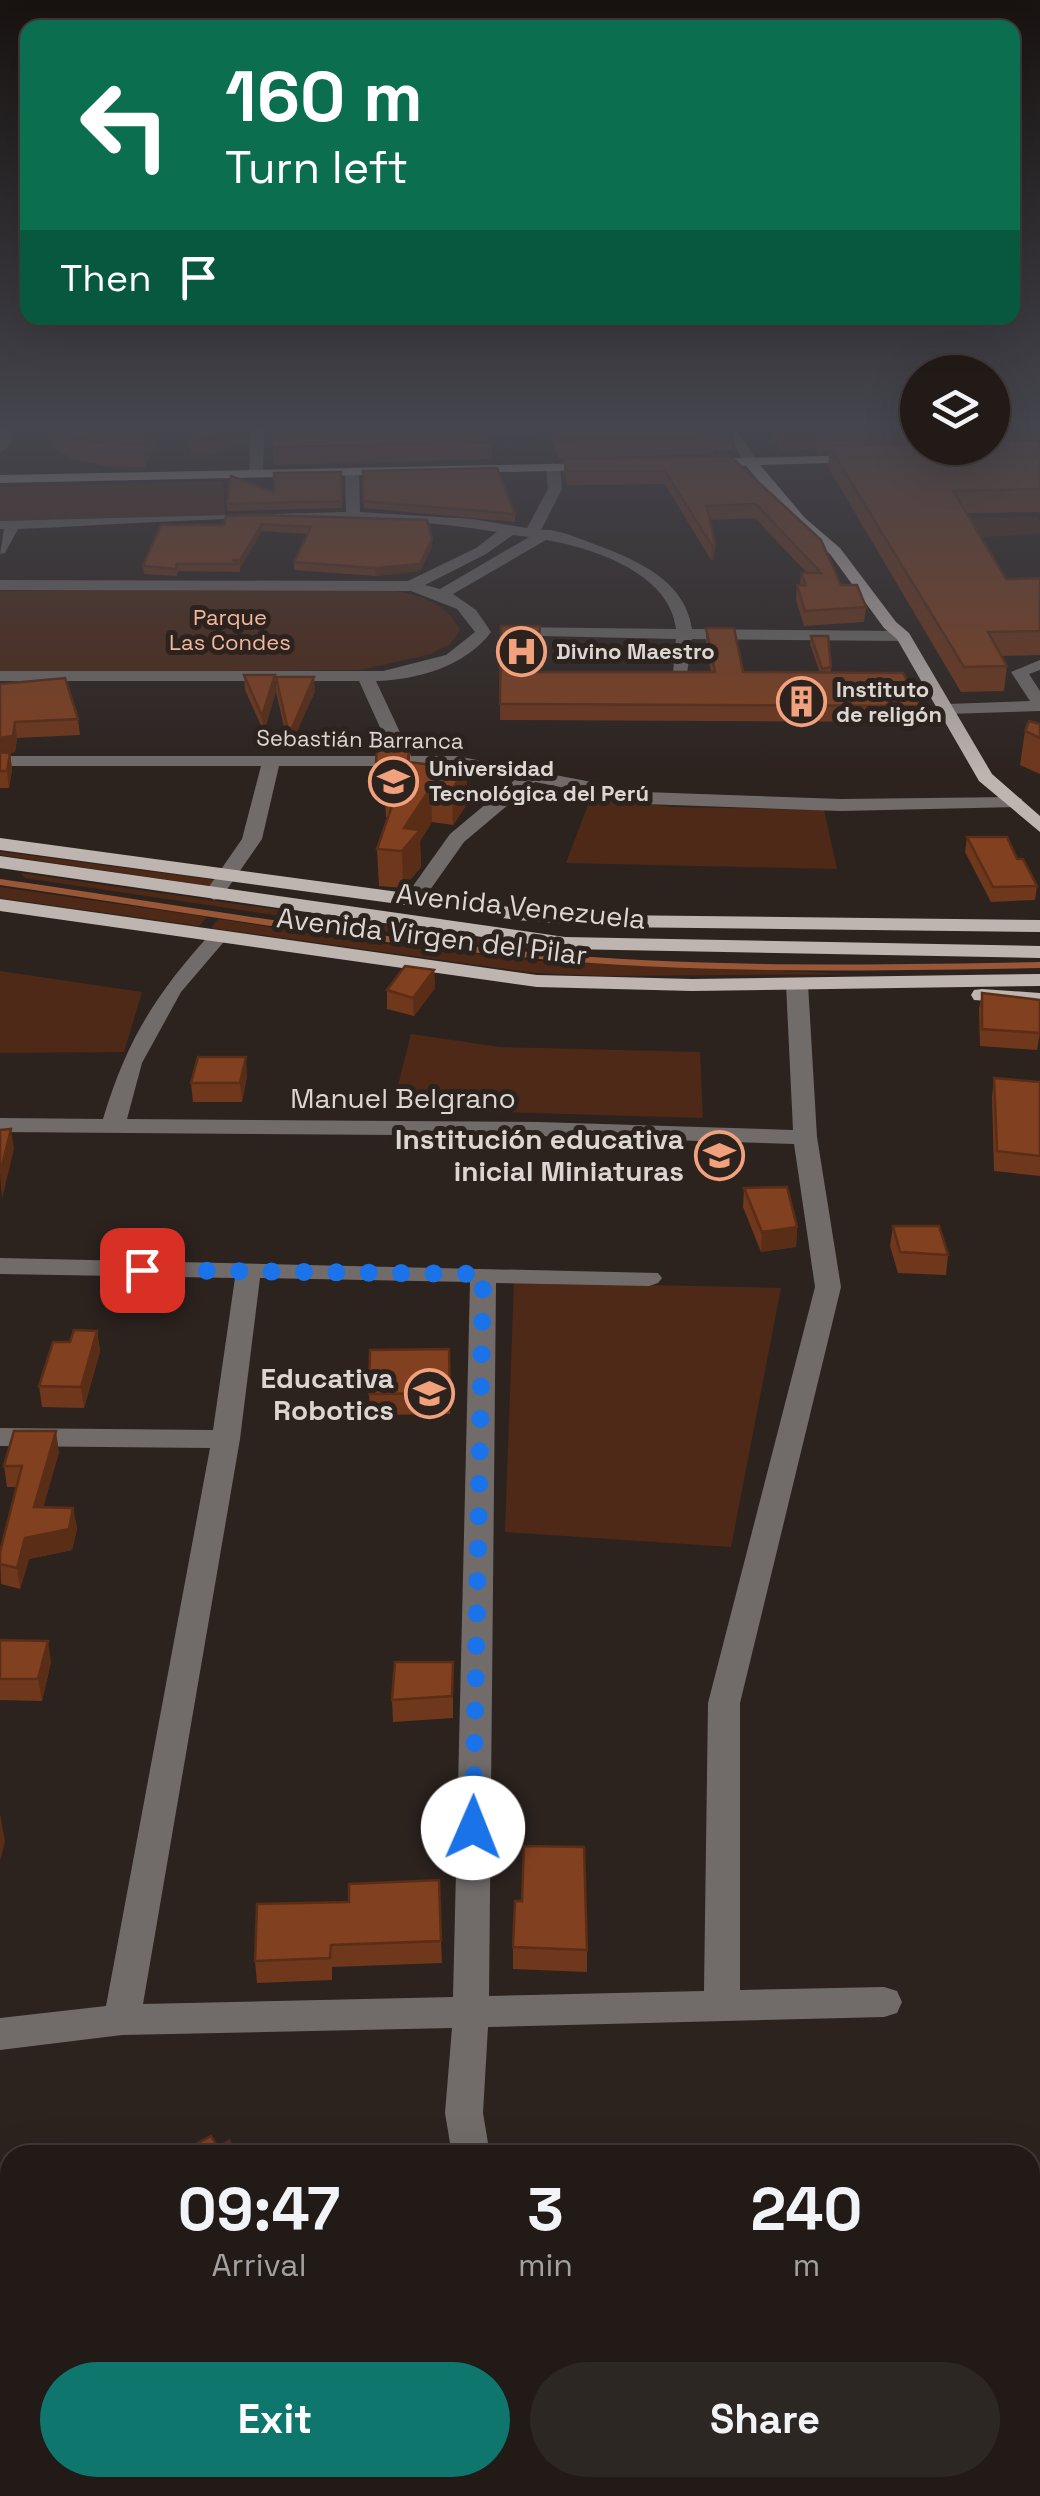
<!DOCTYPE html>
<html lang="en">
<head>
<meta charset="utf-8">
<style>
	:root { --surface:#211a17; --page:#2d2724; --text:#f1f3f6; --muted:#a2a1a1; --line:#3e3836; --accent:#0f766e }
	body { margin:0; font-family:"Space Grotesk",sans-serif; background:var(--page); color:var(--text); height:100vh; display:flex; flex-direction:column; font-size:38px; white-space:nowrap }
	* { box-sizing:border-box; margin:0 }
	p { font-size:32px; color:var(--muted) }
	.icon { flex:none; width:55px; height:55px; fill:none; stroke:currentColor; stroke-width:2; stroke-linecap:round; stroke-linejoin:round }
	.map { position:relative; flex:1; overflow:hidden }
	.sheet { position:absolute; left:0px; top:2145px; width:1040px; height:352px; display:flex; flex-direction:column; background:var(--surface); border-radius:30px 30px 0 0; box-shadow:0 10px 40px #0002,0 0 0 2px var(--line) }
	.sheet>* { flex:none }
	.hud { position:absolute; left:20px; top:20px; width:1000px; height:305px; border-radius:20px; box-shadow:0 10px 40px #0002,0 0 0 2px var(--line); background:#0b6e4f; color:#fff; overflow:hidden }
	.controls { position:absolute; left:900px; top:355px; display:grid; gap:20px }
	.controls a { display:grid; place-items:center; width:110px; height:110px; border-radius:50%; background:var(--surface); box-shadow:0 10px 40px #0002,0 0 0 2px var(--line); font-size:50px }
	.pin { position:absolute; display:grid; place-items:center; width:85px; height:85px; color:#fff; margin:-42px; border-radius:20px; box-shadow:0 5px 15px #0006 }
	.me { position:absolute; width:110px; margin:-55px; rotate:1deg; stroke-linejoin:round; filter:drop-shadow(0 0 8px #0008) }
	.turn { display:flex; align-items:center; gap:35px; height:210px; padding:0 40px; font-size:45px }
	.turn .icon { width:130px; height:130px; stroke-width:2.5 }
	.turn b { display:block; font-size:70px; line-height:85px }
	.then { display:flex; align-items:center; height:95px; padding:0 40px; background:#0003; gap:20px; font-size:38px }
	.eta { display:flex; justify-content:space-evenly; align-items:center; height:170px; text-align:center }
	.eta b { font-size:60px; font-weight:600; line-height:70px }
	.action { display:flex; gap:20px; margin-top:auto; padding:20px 40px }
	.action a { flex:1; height:115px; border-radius:60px; background:var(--accent); color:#fff; font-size:40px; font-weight:600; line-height:115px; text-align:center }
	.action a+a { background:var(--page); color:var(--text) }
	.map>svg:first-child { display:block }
	.green { fill:#4e2917 }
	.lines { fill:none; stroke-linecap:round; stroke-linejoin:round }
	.stream { stroke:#9a5737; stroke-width:6 }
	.minor { fill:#716c6a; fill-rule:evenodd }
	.major { fill:#beb4b0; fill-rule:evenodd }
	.wall { fill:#6f371c }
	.shaded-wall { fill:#5a2d16 }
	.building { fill:#814020; stroke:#5a2d16; stroke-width:2.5 }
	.route { stroke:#1a73e8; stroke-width:18; stroke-dasharray:0 32.4 }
	.labels { text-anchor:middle; stroke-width:10; stroke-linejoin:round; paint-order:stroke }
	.far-park-label { font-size:22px; fill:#f2b79c; stroke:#2c231f }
	.far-poi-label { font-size:22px; font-weight:bold; fill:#dcd6d3; stroke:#2c231f; text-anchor:start }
	.far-street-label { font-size:22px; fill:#dcd6d3; stroke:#2c231f }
	.street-label { font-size:28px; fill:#dcd6d3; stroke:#2c231f }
	.poi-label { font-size:28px; font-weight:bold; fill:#dcd6d3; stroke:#2c231f; text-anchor:end }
</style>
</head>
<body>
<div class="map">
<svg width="1040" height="2496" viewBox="0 0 1040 2496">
	<rect width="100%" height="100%" fill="#2c231f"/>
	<g class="green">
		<path d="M223,481L225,515L0,521V487Z"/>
		<path d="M1036,517L1040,521V534L979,537L963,519Z"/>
		<path d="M332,586C375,589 440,586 460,630L450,644L431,654L360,670L0,673V591Z"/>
		<path d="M591,797L674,807L824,810L837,869L566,863Z"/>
		<path d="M0,852H4L215,880L210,886L0,855Z"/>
		<path d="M21,873L580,953L435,939L25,878Z"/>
		<path d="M0,887L207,917L199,926L0,898Z"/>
		<path d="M218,919L367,942L540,961L851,974L605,976L535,973L211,928Z"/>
		<path d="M0,971L142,992L124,1052L0,1053Z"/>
		<path d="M411,1034L500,1047L700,1052L703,1118L392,1109Z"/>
		<path d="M514,1282L781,1288L731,1547L505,1532Z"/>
		<path d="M0,2440L10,2441V2488H129L125,2496H0Z"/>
	</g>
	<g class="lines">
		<path class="stream" d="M0,882C180,908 359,940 540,956C706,971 873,968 1040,965"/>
		<g class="minor">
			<path d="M0,427H14L7,448L0,452Z"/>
			<path d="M251,427H264L263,473L256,477L249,473Z"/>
			<path d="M715,427C740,427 745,442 757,462L755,465H745L731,439Z"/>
			<path d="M553,463L560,467L562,489L541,530C554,528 573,536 586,541C629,557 685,577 692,629L903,631L911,636L903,641L692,639L686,680L672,684L676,639L502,635L500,632L508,627L676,629C670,573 593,548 546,540L453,594L476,610L491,632C466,666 417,680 376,681L411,756H456L644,792L841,799L1015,797L1022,799V807L841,811L644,804L535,782L464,842L420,904L413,906L403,900L450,834L517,778L456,766H279L262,839L221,898L214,900L204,894L242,839L261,766H0V756H393L359,681H0V671H383L446,655L475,632L457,609L411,591L0,590V580L408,581L476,548L497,532C341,506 176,522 18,529L5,553L0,554L4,529H0V521L346,512L345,471L352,467L359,471L360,512L472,519L527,528L548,489L546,467ZM513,535L529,537L440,589L425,585L486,554Z"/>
			<path d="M1040,660V670L1029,674L1040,691V711L947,714L938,709L947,704L1030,701L1011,672Z"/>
			<path d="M218,931L228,937L181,992L142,1063L127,1119L538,1122L793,1130L786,984L797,978L808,984L817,1137L841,1287L740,1703V1990L884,1987L897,1991L902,2002L897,2013L884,2017L488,2027L483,2113L490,2155H452L445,2113L452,2028L122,2035L0,2050V2018L106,2006L210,1448L0,1446V1428L213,1430L235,1278L0,1274V1258L658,1273L662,1278L658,1283L649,1286L496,1283L489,1996L704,1991L708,1703L815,1287L794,1144L538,1136L0,1132V1118L103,1119C127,1039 156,994 211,933ZM260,1278L470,1282L453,1997L143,2004L240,1439Z"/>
			<path d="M514,2488H556L559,2496H515Z"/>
		</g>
		<g class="major">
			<path d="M865,455V461L860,462L760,465L805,518L840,548L896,622L909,633L992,774L1040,816V832L979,781L897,639L884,628L830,554L795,524L746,466L705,467L698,463L705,459Z"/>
			<path d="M600,463L602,466L595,470L0,483V475Z"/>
			<path d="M0,838L517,908L608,915L1040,920V932L608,927L517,920L0,850Z"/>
			<path d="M0,856L565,937L1040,946V958L565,949L0,868Z"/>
			<path d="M0,899L537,975L692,979L1040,974V986L692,991L537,987L0,911Z"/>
			<path d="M982,989L1040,993V1005L974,1000L971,995L974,990Z"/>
		</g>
	</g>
	<g class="wall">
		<path d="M47,427H165L145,467L105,466L73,459L54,448L48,436Z"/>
		<path d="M265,427H731L734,433L733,450L713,451V454L558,458L550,433L488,435L492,442V459L274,465L272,430L268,432Z"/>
		<path d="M768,427H918V448H992V427H1040V512L966,513L1006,579L1040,578V655L1002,656L1007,666L1004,691L961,692L828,467L829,451L818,452L816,448L780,452Z"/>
		<path d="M730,456L841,585L866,607L864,622L804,626L796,600L797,585H800L801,573H807L755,518L710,520L715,544L714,559L711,560L665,484L567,485L564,473V460Z"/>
		<path d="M363,471L515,514V522L364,508Z"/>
		<path d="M341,472L342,508L228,511L227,504Z"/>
		<path d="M258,515L432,547L420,571L376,576L294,570V562L308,534L262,531L240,568V572L178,571L177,576L144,574L143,566L224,525Z"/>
		<path d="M501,626L540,641L537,672H711L706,644V628L743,672L820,673L810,644L811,636L831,667V673L920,706L918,722L500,720Z"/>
		<path d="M244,675L276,691L264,732L245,690Z"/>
		<path d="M276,677L315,691L289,749L276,691Z"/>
		<path d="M0,684L78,719L80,735L17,738L15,752L10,753L12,770L9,788H0Z"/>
		<path d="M1040,724V774L1020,765L1025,731Z"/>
		<path d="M410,735V762L466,769L467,804L453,825L432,822L420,841L421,867L403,888L379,886L377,849L388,817H386L385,798H377L376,762Z"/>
		<path d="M967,837L1017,859L1037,886L1035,900L991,902L965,852Z"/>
		<path d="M434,970L435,988L414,1016L387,1009V990Z"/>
		<path d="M982,993L1040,1033L1037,1050L980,1046L979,1009Z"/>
		<path d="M247,1076L242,1102H193L191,1083Z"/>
		<path d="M994,1078L1040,1082V1176L994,1171L992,1097Z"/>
		<path d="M744,1188L797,1227L796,1247L761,1252L743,1207Z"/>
		<path d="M893,1226L948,1255L946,1275L898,1273L890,1246Z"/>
		<path d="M97,1331L100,1351L84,1408L42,1407L39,1386L70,1342Z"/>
		<path d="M449,1349L450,1414L370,1415L369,1394Z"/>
		<path d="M59,1452L43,1507L73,1508L77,1529L72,1550L29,1559L20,1589L1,1584L0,1552L16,1487H7L4,1466Z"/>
		<path d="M0,1640L51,1662L42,1701L0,1700Z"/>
		<path d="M453,1662V1718L393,1722L392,1700Z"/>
		<path d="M257,1904L441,1941L442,1963L332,1967V1980L257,1983L255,1961Z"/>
		<path d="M513,1947L587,1950V1972L513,1969Z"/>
		<path d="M10,2165V2360H6L0,2336V2170Z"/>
	</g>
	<g class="shaded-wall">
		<path d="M151,427H165L145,467L143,444Z"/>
		<path d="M237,427H250L247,441L191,461L190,444Z"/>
		<path d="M818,427L816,448L780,452L781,431Z"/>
		<path d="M262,524V531L240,568V560Z"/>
		<path d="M432,539V547L420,571L376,576L375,568Z"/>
		<path d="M715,544L714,559L711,560L712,546Z"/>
		<path d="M275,675L276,691L264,732L262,716Z"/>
		<path d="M314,677L315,691L289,749V735Z"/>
		<path d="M15,722L17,738L15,752L10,753L12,770L9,788L7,771L0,755V738Z"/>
		<path d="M466,769L467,804L453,825L452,789Z"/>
		<path d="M431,787L432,822L420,841L421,867L403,888L402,851L404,828Z"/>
		<path d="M434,970L435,988L414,1016L413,998Z"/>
		<path d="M246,1057L247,1076L242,1102L240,1083Z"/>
		<path d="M11,1129L14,1149L2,1199L0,1174Z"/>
		<path d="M797,1227L796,1247L761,1252L762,1232Z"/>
		<path d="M97,1331L100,1351L84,1408L81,1387Z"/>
		<path d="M56,1431L59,1452L37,1529L34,1507Z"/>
		<path d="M73,1508L77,1529L72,1550L29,1559L20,1589L17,1568L25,1538Z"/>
		<path d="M48,1641L51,1662L42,1701L38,1679Z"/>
		<path d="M0,1814L5,1841L0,1861Z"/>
	</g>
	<g class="building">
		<path d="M54,427H151L143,444L103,443L70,436Z"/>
		<path d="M197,427H237L190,444Z"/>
		<path d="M272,427H484L492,442L272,447Z"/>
		<path d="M554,427H731L734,433H710L713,436L559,440Z"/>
		<path d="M779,427H918V429L820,430L818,427L781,431Z"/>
		<path d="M1040,440V489L953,491L1006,579L1040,578V631L988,632L1007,666L964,667L829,446L918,443V448H992V442Z"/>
		<path d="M730,456L821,540L841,585H857L866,607L805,611L797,585H806L801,573H821L756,504L707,506L715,544L712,546L665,471H567L564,460Z"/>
		<path d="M497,468L515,514L363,501V471Z"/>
		<path d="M341,472L342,501L227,504L231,476L274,492V473Z"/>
		<path d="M258,515L427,520L432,539L420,564L375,568L294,562L311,527L262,524L240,560H232L240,564H177L176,569L143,566L161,525H224L226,516Z"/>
		<path d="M501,626H540L536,672H715L706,628H734L743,672L903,673L920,706L500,704Z"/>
		<path d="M811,636H828L831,667L822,669Z"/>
		<path d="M244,675H275L262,716Z"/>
		<path d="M276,677H314L289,735Z"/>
		<path d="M65,678L78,719L15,722L13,736L0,738V684Z"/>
		<path d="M1029,721L1040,724V738L1025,731Z"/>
		<path d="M378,735H410L408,762L466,769L452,789L431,787L404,828L420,830L402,851L377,849L400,783L384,781L399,762H376Z"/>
		<path d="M0,752L10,753L7,771H0Z"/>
		<path d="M967,837H1007L1017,859H1023L1037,886L993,887Z"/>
		<path d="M405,966L434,970L413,998L387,990Z"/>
		<path d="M982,993L1040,1000V1033L982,1029Z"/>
		<path d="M198,1057H246L240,1083H191Z"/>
		<path d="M994,1078L1040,1082V1156L997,1151Z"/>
		<path d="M11,1129L0,1174V1130Z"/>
		<path d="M787,1187L797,1227L762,1232L744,1188Z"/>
		<path d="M893,1226H939L948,1255L900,1252Z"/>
		<path d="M74,1330L97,1331L81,1387L39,1386L53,1342H70Z"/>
		<path d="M449,1349L450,1393L369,1394L370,1350Z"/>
		<path d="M14,1431H56L34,1507L73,1508L69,1529L25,1538L17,1568L0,1564V1552L22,1466H4Z"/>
		<path d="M0,1640L48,1641L38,1679H0Z"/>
		<path d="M395,1662H453L452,1696L392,1700Z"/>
		<path d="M524,1846L584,1847L587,1950L513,1947L515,1901H522Z"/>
		<path d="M439,1880L441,1941L331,1945L330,1958L255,1961L257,1904L349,1902V1884Z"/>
		<path d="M211,2136L218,2147L229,2141L238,2155H176Z"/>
		<path d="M10,2165V2329L0,2328V2170Z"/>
	</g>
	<linearGradient id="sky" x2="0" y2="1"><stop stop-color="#181311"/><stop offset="0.55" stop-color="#45454d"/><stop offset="1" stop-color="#45454d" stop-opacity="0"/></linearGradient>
	<rect width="1040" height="776" fill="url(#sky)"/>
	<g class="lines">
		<path class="route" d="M142,1270L483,1274L473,1828"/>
	</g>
	<defs>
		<symbol id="hospital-ring" viewBox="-11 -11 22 22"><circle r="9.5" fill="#2c231f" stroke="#f1a17c" stroke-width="1.5"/><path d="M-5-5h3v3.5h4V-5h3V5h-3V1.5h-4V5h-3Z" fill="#f1a17c"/></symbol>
		<symbol id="building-ring" viewBox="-11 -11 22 22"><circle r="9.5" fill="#2c231f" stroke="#f1a17c" stroke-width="1.5"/><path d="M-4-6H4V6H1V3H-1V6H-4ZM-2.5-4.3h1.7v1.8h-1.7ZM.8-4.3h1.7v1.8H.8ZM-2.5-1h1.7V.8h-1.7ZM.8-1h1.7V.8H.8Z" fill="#f1a17c"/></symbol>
		<symbol id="university-ring" viewBox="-11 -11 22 22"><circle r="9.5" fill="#2c231f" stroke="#f1a17c" stroke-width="1.5"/><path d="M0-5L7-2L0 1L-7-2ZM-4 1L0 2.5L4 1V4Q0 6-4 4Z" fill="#f1a17c"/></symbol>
		<symbol id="school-ring" viewBox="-11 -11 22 22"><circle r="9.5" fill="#2c231f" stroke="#f1a17c" stroke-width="1.5"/><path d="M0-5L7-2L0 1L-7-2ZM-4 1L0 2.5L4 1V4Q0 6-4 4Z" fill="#f1a17c"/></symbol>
	</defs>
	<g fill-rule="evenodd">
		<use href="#hospital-ring" x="494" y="624" width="55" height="55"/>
		<use href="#building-ring" x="774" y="674" width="55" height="55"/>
		<use href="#university-ring" x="366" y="754" width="55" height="55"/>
		<use href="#school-ring" x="692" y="1128" width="55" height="55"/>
		<use href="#school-ring" x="402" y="1366" width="55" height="55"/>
	</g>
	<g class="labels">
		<g class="far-park-label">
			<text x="230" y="625">Parque<tspan x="230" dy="25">Las Condes</tspan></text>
		</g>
		<g class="far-poi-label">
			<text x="556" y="659">Divino Maestro</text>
			<text x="836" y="697">Instituto<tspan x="836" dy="25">de religón</tspan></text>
			<text x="429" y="776">Universidad<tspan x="429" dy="25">Tecnológica del Perú</tspan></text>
		</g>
		<g class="far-street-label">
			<text transform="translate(360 739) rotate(1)" y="8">Sebastián Barranca</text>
		</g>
		<g class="street-label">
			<text transform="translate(521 906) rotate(6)" y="10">Avenida Venezuela</text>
			<text transform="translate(432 936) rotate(7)" y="10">Avenida Virgen del Pilar</text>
			<text x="403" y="1108">Manuel Belgrano</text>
		</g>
		<g class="poi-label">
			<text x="684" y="1149">Institución educativa<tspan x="684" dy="32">inicial Miniaturas</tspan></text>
			<text x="394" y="1388">Educativa<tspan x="394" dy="32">Robotics</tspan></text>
		</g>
	</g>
</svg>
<div class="controls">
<a><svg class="icon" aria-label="layers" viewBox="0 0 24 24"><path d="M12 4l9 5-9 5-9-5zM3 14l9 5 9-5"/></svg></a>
</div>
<div class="pin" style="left:142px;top:1270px;background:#d93025"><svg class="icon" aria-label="arrive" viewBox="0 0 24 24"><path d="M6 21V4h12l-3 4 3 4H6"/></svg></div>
<svg class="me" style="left:473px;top:1828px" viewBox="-20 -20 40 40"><circle r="19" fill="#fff"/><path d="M0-13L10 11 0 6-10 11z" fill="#1a73e8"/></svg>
<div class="hud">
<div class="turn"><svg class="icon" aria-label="left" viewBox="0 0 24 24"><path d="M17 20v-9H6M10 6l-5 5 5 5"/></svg><div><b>160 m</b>Turn left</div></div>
<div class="then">Then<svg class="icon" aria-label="arrive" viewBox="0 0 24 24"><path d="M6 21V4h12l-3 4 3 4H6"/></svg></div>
</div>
<section class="sheet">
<div class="eta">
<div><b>09:47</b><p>Arrival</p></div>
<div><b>3</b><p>min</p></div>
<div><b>240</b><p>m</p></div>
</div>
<div class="action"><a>Exit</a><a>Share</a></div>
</section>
</div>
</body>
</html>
